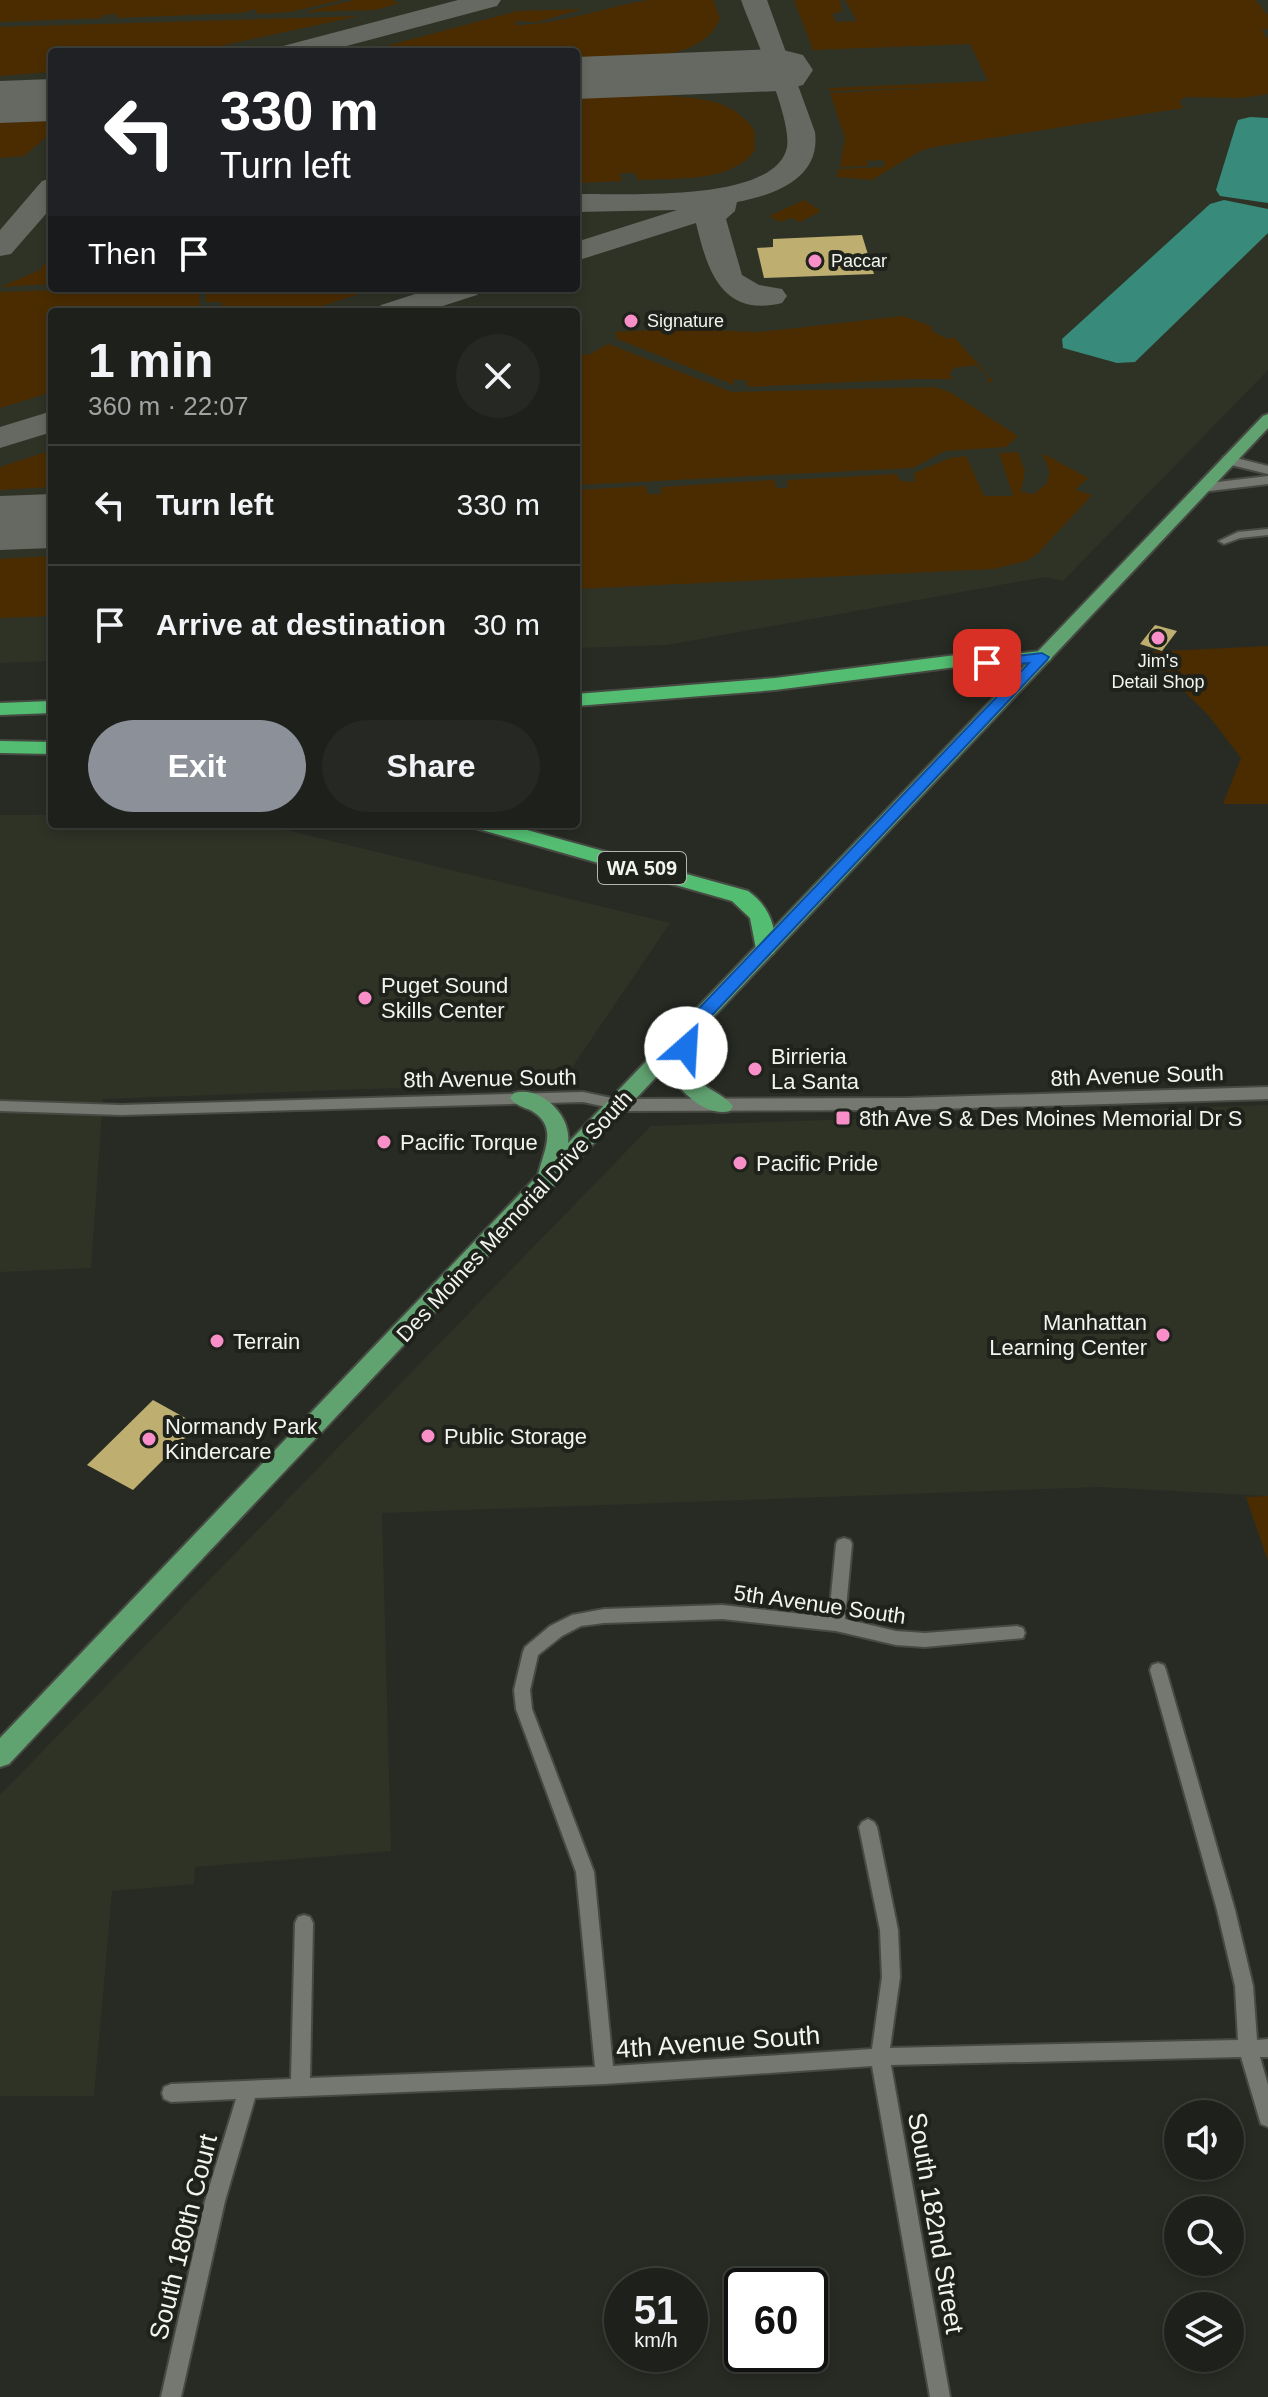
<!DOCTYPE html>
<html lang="en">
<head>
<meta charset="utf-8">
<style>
	:root { --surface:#1e201b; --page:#262824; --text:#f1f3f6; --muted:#a1a3a3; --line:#3c3e3a; --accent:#8c9099 }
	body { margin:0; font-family:Helvetica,sans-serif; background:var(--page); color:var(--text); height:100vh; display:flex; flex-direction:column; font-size:30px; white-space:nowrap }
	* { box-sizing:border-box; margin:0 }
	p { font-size:26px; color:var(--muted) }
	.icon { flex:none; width:44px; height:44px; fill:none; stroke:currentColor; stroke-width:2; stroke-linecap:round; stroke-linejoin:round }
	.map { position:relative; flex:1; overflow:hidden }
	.sheet { position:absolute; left:48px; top:308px; width:532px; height:520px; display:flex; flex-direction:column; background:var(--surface); border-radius:8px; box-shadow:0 4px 12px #0003,0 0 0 2px var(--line) }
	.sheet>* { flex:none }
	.hud { position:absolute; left:48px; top:48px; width:532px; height:244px; border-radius:8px; box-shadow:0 4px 12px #0003,0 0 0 2px var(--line); background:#202124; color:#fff; overflow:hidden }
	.tools { position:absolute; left:1164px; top:2100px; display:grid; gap:16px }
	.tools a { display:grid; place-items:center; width:80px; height:80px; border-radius:50%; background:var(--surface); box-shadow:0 4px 12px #0003,0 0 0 2px var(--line); font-size:40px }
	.speed { position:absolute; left:604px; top:2268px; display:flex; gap:16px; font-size:40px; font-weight:700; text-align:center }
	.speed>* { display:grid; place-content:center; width:104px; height:104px; border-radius:50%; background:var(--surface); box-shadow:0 4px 12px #0003,0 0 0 2px var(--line); line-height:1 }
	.speed small { font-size:20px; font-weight:400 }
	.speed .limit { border:4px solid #111; border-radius:12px; background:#fff; color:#111 }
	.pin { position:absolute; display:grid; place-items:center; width:68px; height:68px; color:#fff; margin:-34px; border-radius:16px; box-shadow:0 4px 12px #0006 }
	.me { position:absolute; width:88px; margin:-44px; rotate:26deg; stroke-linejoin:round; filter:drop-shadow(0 0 6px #0008) }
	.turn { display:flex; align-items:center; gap:28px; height:168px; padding:0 40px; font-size:36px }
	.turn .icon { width:104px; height:104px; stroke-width:2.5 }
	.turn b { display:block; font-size:56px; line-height:68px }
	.then { display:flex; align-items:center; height:76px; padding:0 40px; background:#0003; gap:16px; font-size:30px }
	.round { display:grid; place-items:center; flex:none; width:84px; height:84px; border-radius:42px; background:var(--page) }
	.overview { display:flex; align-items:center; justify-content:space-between; height:136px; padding:0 40px }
	h1 { font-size:48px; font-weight:700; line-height:60px }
	.button { display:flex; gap:16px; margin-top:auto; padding:16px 40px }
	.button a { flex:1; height:92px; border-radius:48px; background:var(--accent); color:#fff; font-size:32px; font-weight:700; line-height:92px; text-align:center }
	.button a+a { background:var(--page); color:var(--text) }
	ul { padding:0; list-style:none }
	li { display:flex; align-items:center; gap:24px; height:120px; padding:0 40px; border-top:2px solid var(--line) }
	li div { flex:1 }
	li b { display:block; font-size:30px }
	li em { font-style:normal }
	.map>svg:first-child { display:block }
	.built { fill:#2f3326; fill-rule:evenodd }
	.green { fill:#4b2c01 }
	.water { fill:#388a7a }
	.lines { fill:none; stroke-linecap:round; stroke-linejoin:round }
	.taxiway { fill:#666862; fill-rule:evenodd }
	.runway { fill:#666862; fill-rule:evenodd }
	.building { fill:#beaf71 }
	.minor-casing { stroke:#474943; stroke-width:4 }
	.tertiary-casing { stroke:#474943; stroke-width:4 }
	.secondary-casing { stroke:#474943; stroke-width:4 }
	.primary-casing { stroke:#474943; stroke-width:4 }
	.motorway-casing { stroke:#474943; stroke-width:4 }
	.minor { fill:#757870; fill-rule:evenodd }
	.tertiary { fill:#757870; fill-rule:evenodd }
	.secondary { fill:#757870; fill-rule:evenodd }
	.primary { fill:#61a271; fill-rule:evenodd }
	.motorway { fill:#53be71; fill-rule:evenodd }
	.route { fill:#1a73e8; stroke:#114b97; stroke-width:2 }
	.poi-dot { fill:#f98fc9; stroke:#1f211b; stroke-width:3 }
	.labels { text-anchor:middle; stroke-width:8; stroke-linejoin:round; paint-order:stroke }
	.far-poi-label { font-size:18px; fill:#f2f4ef; stroke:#1f211b; text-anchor:start }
	.shield { fill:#1f211b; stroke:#b3b5af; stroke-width:2 }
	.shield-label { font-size:20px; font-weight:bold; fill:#f2f4ef }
	.poi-label { font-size:22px; fill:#f2f4ef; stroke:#1f211b; text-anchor:start }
	.street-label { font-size:22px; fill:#f2f4ef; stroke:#1f211b }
	.near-street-label { font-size:26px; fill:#f2f4ef; stroke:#1f211b }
</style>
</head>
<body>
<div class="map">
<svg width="1268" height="2397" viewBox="0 0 1268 2397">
	<rect width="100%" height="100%" fill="#282b24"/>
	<g class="built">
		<path d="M0,0H1268V370L1063,581L1045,577L667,645L576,648V312H52V661L0,663ZM52,52H576V288H52Z"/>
		<path d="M0,815H52V824H261L670,923L569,1072L521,1083L103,1099L91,1268L0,1272Z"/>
		<path d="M1268,1105V1496L1099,1487L382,1513L391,1851L195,1867L194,1884L112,1891L94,2096H0V1795L651,1126Z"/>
	</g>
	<g class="green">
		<path d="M0,0H342L290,12L257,14L256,9L241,13L117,18V14L104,15L102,18L0,22Z"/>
		<path d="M354,0H393L398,4L374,10L304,12Z"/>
		<path d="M649,0H713L720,18C702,67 618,56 576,58V52H364L517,11L583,9L537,22L515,21L516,25C561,24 605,7 649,0Z"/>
		<path d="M794,0H840L842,11L832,14L836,22L857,21L845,0H1255L1268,15V29L1262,30L1268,39V94L1241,98L1186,97L1179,101L1183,108L934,147L920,151L872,180L836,177L839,169L885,167L883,160L867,161L868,166L840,167L845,138L830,93L944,87L830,91L829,88L988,81L970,44L813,50Z"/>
		<path d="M359,16L192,52H52V72L0,76V27Z"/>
		<path d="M655,95C692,98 731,96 754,130L755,150C733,183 673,178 638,180L635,173H620L622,181L576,183V98Z"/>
		<path d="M52,121V132L24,156L0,158V123Z"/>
		<path d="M804,200L821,211L800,222L791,218L780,222L769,216Z"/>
		<path d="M52,254V284L0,287L40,270Z"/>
		<path d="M105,288H200L199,310L222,308V302H206V288H378L303,312H52V392L0,408V292Z"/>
		<path d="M903,316L931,326L932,331L947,339L954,337L993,381L980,385L987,383L989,377L976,365L954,368L949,374L953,379H915L749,387L745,380H733L734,385L617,339L615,332L668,329L760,332Z"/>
		<path d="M608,344L732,392L934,387L950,392L1018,436L1006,447L945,451L913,468L576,485V355L591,354Z"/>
		<path d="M52,450V487L0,490V467Z"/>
		<path d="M1018,452L1025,471L1021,492L1034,494L1046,484L1050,472L1042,453L1088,478L1075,490L1092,495L1037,554L1026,561L994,569L576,589V490L646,486L648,494H661V487L774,480L776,488H788L787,480L897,474L900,481L915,482L914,473L950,458L966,456L984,496H1013L999,453Z"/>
		<path d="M52,556V616L0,618V559Z"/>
		<path d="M1268,646V804H1223L1241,758L1209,716L1145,652Z"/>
		<path d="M1268,1496V1561L1246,1497Z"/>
	</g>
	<g class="water">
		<path d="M1250,117L1268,118V203L1220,196L1216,190L1236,125L1238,120Z"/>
		<path d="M1224,200L1268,209V233L1135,362L1117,363L1063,348L1062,339L1210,204Z"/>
	</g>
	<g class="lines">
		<g class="taxiway">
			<path d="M458,0H501L497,6L324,52H279L283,46Z"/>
			<path d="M741,0H767L815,132C821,178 775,195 737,202L735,211L726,219L742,275L759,285L782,289L787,296L782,303C722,318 707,270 696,223L576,261V242L677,210L576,212V194C621,193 776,204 787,147C792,118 752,31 741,0Z"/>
			<path d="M52,85V101L0,105V89Z"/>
			<path d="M52,178V207L11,254L0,256V230L42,181Z"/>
			<path d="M434,288H482L477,295L424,312H376L381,305Z"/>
			<path d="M52,411V432L0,448V427Z"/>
		</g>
		<g class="runway">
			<path d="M779,49L803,55L813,70L803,85L779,91L576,99V57Z"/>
			<path d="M52,79V121L0,123V81Z"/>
			<path d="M52,494V548L0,550V496Z"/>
		</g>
	</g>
	<g class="building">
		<path d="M862,235L874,274L764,278L757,248L773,247V239Z"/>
		<path d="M1155,625L1177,631L1162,651L1140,644Z"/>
		<path d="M153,1400L198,1425L133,1490L87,1465Z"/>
	</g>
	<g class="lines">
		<defs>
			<g id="minor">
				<path d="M1268,529V535L1240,538L1224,544L1219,541L1238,532Z"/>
				<path d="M583,1092L621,1100L628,1105L621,1110L583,1102L121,1115L0,1111V1101L121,1105Z"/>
				<path d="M844,1538L850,1540L852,1544L845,1619L896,1631L925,1633L1017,1626L1023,1628L1025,1633L1023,1638L925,1647L896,1645L836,1631L722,1619L604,1623L581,1626L562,1636L538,1655L530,1690L532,1709L594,1872L613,2066L872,2049L882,1977L880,1930L859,1827L862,1822L868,1819L874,1822L877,1827L898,1930L900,1977L890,2048L1238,2040L1235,1986L1217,1910L1150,1670L1152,1665L1158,1663L1164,1665L1166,1670L1235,1910L1253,1986L1257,2040L1268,2039V2057H1260L1268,2085V2127L1261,2124L1259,2118L1241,2057L891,2065L950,2397H930L872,2066L605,2084L255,2098L225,2201L181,2397H161L205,2201L236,2099L171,2102L164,2099L162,2093L164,2087L171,2084L291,2079L295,1923L298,1917L304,1915L310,1917L313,1923L310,2078L595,2067L576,1872L516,1709L514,1690L523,1652L525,1647L550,1626L572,1615L604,1609L722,1605L829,1617L836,1544L838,1540Z"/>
			</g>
			<path id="tertiary" d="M1268,1087V1099L906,1110L621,1111L612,1105L621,1099L906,1098Z"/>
			<g id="secondary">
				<path d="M1228,456L1268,466V474L1223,463V457Z"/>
				<path d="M1268,476V484L1201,492L1194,488L1201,484Z"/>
			</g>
			<path id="primary" d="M1268,414V428L701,1030L693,1076C704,1089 723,1093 733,1106L730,1111C707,1117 683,1094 672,1077L675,1057L9,1764L0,1767V1738L538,1175C543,1152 559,1127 532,1111C524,1107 516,1106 510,1098L514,1093C541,1085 572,1116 568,1143L1263,416Z"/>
			<g id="motorway">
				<path d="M1042,651L1052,657L1049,661L987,669L964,666L775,690L576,706V694L775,678L964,654L987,657Z"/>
				<path d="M52,701V713L0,715V703Z"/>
				<path d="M0,741L52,742V754L0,753Z"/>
				<path d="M472,824H505L748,891C769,906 775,924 776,949L773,954H757L750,918L732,901L475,828Z"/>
			</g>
		</defs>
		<use href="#minor" class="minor-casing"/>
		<use href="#tertiary" class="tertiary-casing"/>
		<use href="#secondary" class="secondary-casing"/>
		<use href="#primary" class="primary-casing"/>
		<use href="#motorway" class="motorway-casing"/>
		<use href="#minor" class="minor"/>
		<use href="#tertiary" class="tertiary"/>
		<use href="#secondary" class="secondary"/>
		<use href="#primary" class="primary"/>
		<use href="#motorway" class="motorway"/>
	</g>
	<path class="route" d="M1042,653L1049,657L1047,660L700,1028L692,1052H680L678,1048L686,1022L1029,663L987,667L980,663L982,660Z"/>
	<g class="poi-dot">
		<circle cx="815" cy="261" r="8"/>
		<circle cx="631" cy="321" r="8"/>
		<circle cx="1158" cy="638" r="8"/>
		<circle cx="365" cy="998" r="8"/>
		<circle cx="755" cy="1069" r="8"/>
		<rect x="835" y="1110" width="16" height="16" rx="4"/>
		<circle cx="384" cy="1142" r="8"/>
		<circle cx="740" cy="1163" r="8"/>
		<circle cx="1163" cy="1335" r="8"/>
		<circle cx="217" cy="1341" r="8"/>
		<circle cx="428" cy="1436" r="8"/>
		<circle cx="149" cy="1439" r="8"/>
	</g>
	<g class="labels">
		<g class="far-poi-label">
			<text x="831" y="267">Paccar</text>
			<text x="647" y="327">Signature</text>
			<text x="1158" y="667" text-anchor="middle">Jim's<tspan x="1158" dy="21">Detail Shop</tspan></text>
		</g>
		<rect class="shield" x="598" y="852" width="88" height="32" rx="6"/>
		<g class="shield-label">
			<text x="642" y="875">WA 509</text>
		</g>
		<g class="poi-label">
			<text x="381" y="993">Puget Sound<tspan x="381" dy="25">Skills Center</tspan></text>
			<text x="771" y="1064">Birrieria<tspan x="771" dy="25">La Santa</tspan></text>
			<text x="859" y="1126">8th Ave S &amp; Des Moines Memorial Dr S</text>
			<text x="400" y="1150">Pacific Torque</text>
			<text x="756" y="1171">Pacific Pride</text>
			<text x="1147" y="1330" text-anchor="end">Manhattan<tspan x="1147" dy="25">Learning Center</tspan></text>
			<text x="233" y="1349">Terrain</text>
			<text x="165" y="1434">Normandy Park<tspan x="165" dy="25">Kindercare</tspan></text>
			<text x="444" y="1444">Public Storage</text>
		</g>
		<g class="street-label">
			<text transform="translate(1137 1075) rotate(-2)" y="8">8th Avenue South</text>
			<text transform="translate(490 1078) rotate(-1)" y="8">8th Avenue South</text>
			<text transform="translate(514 1216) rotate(-47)" y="8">Des Moines Memorial Drive South</text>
			<text transform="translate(820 1604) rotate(8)" y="8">5th Avenue South</text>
		</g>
		<g class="near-street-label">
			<text transform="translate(718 2042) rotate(-4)" y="9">4th Avenue South</text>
			<text transform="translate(936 2223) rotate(80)" y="9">South 182nd Street</text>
			<text transform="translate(183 2237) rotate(-76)" y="9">South 180th Court</text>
		</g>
	</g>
</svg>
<div class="tools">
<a><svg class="icon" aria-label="sound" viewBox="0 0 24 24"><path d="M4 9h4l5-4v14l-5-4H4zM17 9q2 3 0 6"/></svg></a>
<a><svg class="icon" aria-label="search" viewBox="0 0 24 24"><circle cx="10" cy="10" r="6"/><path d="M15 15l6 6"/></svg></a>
<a><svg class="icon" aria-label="layers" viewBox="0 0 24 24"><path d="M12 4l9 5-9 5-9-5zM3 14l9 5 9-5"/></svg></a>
</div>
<div class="speed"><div>51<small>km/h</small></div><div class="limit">60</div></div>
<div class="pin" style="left:987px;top:663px;background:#d93025"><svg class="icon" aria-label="arrive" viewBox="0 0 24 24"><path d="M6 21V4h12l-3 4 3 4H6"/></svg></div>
<svg class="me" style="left:686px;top:1048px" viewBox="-20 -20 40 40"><circle r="19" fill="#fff"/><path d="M0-13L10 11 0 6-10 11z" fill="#1a73e8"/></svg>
<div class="hud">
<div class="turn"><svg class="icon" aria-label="left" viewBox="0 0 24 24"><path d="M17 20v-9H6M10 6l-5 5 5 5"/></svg><div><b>330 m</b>Turn left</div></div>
<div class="then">Then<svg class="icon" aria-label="arrive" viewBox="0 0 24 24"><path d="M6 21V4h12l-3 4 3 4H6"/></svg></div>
</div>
<section class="sheet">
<div class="overview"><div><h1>1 min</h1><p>360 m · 22:07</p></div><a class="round"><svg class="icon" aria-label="close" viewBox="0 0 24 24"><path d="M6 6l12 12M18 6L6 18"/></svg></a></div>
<ul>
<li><svg class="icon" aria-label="left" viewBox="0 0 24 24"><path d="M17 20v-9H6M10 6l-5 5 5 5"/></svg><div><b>Turn left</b></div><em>330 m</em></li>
<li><svg class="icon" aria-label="arrive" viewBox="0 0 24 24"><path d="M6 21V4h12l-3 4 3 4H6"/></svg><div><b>Arrive at destination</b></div><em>30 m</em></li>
</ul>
<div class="button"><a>Exit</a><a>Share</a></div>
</section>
</div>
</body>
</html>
